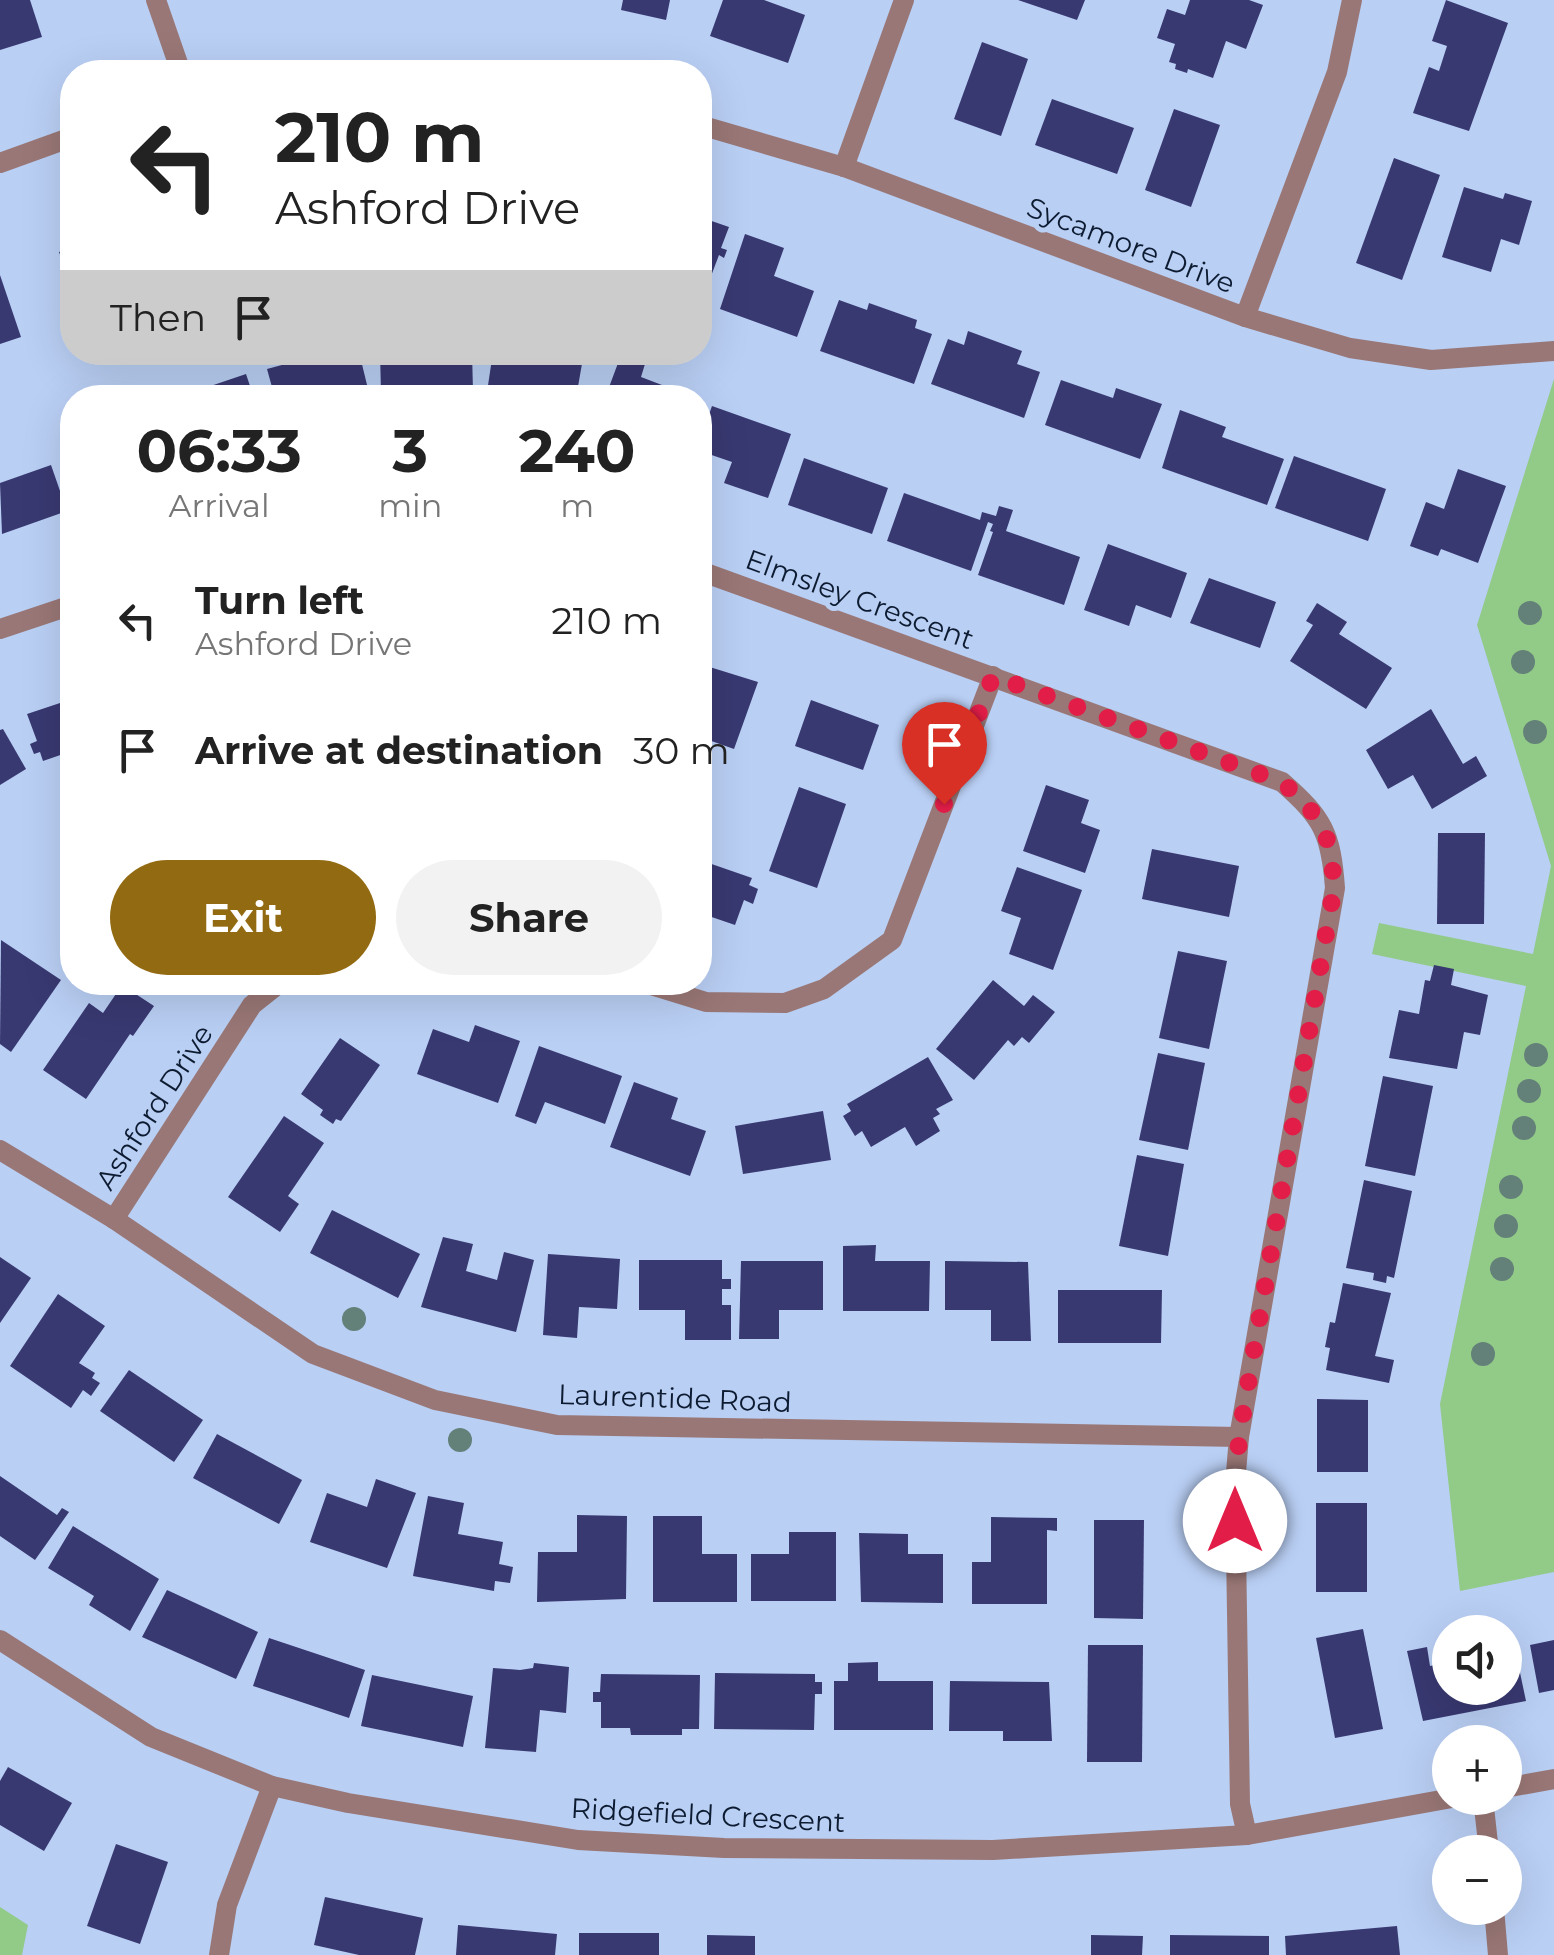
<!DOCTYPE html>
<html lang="en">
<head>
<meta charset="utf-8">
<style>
	:root { --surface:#fff; --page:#f2f2f2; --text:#222; --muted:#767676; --accent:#926a12 }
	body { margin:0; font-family:Montserrat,sans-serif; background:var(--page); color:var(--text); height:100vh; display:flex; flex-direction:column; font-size:38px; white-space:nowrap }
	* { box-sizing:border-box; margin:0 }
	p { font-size:32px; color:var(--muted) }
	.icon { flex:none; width:55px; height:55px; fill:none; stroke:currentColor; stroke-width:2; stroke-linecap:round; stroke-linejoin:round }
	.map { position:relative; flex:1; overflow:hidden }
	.panel { position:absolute; left:60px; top:385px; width:652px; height:610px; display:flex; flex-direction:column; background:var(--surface); border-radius:40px; box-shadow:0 10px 40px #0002 }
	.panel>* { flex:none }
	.top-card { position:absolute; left:60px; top:60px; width:652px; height:305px; border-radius:40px; box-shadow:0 10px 40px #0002; background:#fff; color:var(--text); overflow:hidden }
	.controls { position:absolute; left:1432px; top:1615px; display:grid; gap:20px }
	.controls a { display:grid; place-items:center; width:90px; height:90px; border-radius:50%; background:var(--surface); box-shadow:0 10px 40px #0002; font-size:50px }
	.pin { position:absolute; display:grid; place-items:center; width:85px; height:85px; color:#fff; margin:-102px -42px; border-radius:50% 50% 50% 0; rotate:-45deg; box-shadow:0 0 10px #0007 }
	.pin .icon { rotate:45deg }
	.me { position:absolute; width:110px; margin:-55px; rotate:0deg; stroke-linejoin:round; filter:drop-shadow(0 0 8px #0008) }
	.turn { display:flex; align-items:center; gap:35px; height:210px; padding:0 50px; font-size:45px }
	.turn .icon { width:130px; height:130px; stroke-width:2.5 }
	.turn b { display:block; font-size:70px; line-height:85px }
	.then { display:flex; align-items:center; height:95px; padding:0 50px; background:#0003; gap:20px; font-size:38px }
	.eta { display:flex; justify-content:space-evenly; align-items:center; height:170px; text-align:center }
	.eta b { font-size:60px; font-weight:700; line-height:70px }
	.button { display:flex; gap:20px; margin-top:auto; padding:20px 50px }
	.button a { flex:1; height:115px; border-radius:60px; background:var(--accent); color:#fff; font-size:40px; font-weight:700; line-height:115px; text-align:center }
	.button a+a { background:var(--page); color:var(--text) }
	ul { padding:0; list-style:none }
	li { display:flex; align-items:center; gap:30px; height:130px; padding:0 50px }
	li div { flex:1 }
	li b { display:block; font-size:38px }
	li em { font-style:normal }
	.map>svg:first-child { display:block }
	.green { fill:#92ca87 }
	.building { fill:#393972 }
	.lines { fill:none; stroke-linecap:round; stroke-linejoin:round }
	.minor { stroke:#997776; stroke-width:20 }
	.tertiary { stroke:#997776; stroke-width:20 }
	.tree { fill:#638079 }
	.route { stroke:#e11d48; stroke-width:18; stroke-dasharray:0 32.4 }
	.labels { text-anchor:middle; stroke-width:10; stroke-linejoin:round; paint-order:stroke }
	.street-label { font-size:28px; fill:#0d1b31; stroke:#b9cff4 }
</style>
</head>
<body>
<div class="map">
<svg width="1554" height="1955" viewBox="0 0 1554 1955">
	<rect width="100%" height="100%" fill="#b9cff4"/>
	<g class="green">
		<path d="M1554,379V1572L1460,1591L1440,1404L1526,986L1372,954L1379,923L1533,954L1551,866L1477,625Z"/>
		<path d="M0,1907L28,1925L22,1955H0Z"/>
	</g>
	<g class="building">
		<path d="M0,0H30L42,37L0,50Z"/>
		<path d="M623,0H670L666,20L621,10Z"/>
		<path d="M723,0H764L805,15L788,63L710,36Z"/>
		<path d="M1018,0H1085L1077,20Z"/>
		<path d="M1190,0H1249L1263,5L1246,49L1226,41L1213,78L1188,69L1187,73L1175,69L1176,64L1169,62L1175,44L1157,38L1167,9L1185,15Z"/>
		<path d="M1446,0L1508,23L1469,131L1413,113L1429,67L1439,71L1447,46L1432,41Z"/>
		<path d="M982,42L1028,59L1001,136L954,119Z"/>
		<path d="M1052,99L1134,128L1117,174L1035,145Z"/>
		<path d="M1174,109L1220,125L1191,207L1145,190Z"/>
		<path d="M1394,158L1440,175L1402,280L1356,263Z"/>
		<path d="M1464,187L1503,199L1505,193L1532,201L1519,245L1501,239L1491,272L1442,257Z"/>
		<path d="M700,217L729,227L721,248L727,250L724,258L719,255L705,292L700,290Z"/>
		<path d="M745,234L784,248L774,276L814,291L797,337L720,309Z"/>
		<path d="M72,247V288L59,252Z"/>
		<path d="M0,275L21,337L0,344Z"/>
		<path d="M839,300L867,310L869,303L917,320L915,328L932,334L914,384L820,351Z"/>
		<path d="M968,331L1022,351L1017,364L1040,372L1024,418L931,384L948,339L964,345Z"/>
		<path d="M330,352H359L369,393L354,398H275L267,369Z"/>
		<path d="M380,352H472L473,391L381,393Z"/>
		<path d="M493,352H546L583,358L576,398H518L487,392Z"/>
		<path d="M621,355L645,364L641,377L696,398H605Z"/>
		<path d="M246,374L254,398H179L178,397Z"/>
		<path d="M1061,380L1113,398L1116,388L1162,404L1140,459L1045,425Z"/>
		<path d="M712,406L791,434L768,498L724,483L732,462L700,451V440Z"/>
		<path d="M1180,410L1226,427L1222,437L1284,459L1267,505L1162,468Z"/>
		<path d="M1294,456L1386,489L1368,541L1275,508Z"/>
		<path d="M804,458L888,488L872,534L788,505Z"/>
		<path d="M51,465L67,511L2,534L0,483Z"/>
		<path d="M1458,469L1506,486L1478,563L1441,549L1438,556L1410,546L1426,502L1444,509Z"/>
		<path d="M904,493L980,520L982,512L996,516L999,506L1013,510L1006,531L1080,557L1064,605L978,575L993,532L990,531L993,524L988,522L971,571L887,541Z"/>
		<path d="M1108,544L1187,573L1171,618L1136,605L1129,626L1084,610Z"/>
		<path d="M1209,578L1276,602L1260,648L1190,623Z"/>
		<path d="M1317,603L1347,622L1339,634L1392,668L1366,709L1290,661L1313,625L1306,621Z"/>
		<path d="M700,664L758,682L734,749L700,737L703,716L700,714Z"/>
		<path d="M72,699V751L43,761L40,752L34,754L30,744L37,741L27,714Z"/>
		<path d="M811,700L879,725L863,770L795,746Z"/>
		<path d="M1431,709L1463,764L1476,756L1487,776L1432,809L1413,775L1388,789L1366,750Z"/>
		<path d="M3,729L26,769L0,785V730Z"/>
		<path d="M1046,785L1089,800L1081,823L1100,830L1085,873L1023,851Z"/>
		<path d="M799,787L846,804L817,888L769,871Z"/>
		<path d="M1438,833H1485L1484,924H1437Z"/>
		<path d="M1152,849L1239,866L1229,917L1142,899Z"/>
		<path d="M700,860L752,878L749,885L758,889L753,904L744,900L735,925L700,913Z"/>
		<path d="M1017,867L1082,890L1053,970L1009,954L1021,918L1001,911Z"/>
		<path d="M1,940L61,980L11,1052L0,1044Z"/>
		<path d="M1178,951L1227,961L1209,1049L1159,1038Z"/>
		<path d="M1434,965L1454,969L1451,985L1488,995L1480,1035L1464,1032L1457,1069L1389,1058L1399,1010L1419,1014L1425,980L1430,981Z"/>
		<path d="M993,980L1024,1006L1033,995L1055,1012L1029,1043L1022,1037L1014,1046L1008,1040L974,1080L936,1049Z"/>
		<path d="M122,985L154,1006L133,1036L130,1034L86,1099L43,1070L89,1003L103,1013Z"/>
		<path d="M475,1025L520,1041L498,1103L417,1074L433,1029L469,1042Z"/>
		<path d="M340,1038L380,1065L341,1121L336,1119L333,1124L320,1115L323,1110L301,1094Z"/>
		<path d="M539,1046L622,1076L605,1124L545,1102L536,1124L515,1116Z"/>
		<path d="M1158,1053L1205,1063L1188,1150L1139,1140Z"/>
		<path d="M928,1057L953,1100L936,1109L940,1114L933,1118L940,1131L916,1146L905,1127L871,1147L862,1131L855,1136L843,1116L851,1111L847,1104Z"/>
		<path d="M1383,1076L1433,1086L1415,1176L1365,1166Z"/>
		<path d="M634,1082L678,1098L671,1119L706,1131L690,1176L610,1147Z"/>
		<path d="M823,1111L831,1160L743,1174L735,1126Z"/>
		<path d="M284,1116L324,1143L288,1196L299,1204L280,1232L228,1197Z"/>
		<path d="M1137,1155L1184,1164L1168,1256L1119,1246Z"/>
		<path d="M1364,1180L1412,1191L1394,1278L1387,1276L1386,1283L1373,1280L1374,1273L1346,1268Z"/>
		<path d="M332,1210L420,1254L398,1298L310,1253Z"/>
		<path d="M443,1237L473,1244L466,1271L497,1280L504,1252L534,1260L516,1332L421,1307Z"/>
		<path d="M876,1245L875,1261H930L929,1311H843V1246Z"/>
		<path d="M548,1254L620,1259L617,1309L579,1307L577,1338L543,1335Z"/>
		<path d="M0,1257L31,1278L0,1323Z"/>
		<path d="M639,1260H722V1279H731V1289H722V1305H731V1340H685V1310H639Z"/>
		<path d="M741,1261H823V1310H779V1339H739Z"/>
		<path d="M945,1261L1028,1262L1031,1341H991V1310H945Z"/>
		<path d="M1343,1283L1391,1293L1375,1356L1394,1360L1389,1383L1326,1370L1330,1348L1325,1347L1330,1322L1335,1323Z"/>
		<path d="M1058,1290H1162L1161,1343H1058Z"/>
		<path d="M58,1294L105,1326L79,1363L95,1373L92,1378L100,1383L91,1396L83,1390L71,1408L10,1366Z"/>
		<path d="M129,1370L203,1420L174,1462L100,1411Z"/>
		<path d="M1317,1399L1368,1400V1472H1317Z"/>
		<path d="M217,1434L302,1480L279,1524L193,1478Z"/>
		<path d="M0,1476L57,1515L62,1508L69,1512L35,1560L0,1536Z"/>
		<path d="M376,1479L416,1493L387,1568L310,1542L327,1493L367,1507Z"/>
		<path d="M428,1496L464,1503L458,1534L503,1542L499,1564L513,1567L510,1583L495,1581L494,1591L413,1576Z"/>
		<rect x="1316" y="1503" width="51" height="89"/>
		<path d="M577,1515L627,1516L626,1599L537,1602L538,1552H577Z"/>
		<path d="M653,1516H702V1554H737V1602H653Z"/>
		<path d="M991,1517L1057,1518V1531L1047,1530V1604H972V1562H991Z"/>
		<path d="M1094,1520H1144L1143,1619L1094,1618Z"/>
		<path d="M73,1526L159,1579L130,1631L89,1605L94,1596L48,1568Z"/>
		<path d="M789,1532H836V1601H751V1554H789Z"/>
		<path d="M859,1533L908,1534V1554H943V1603L861,1602Z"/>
		<path d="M167,1590L258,1632L236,1679L142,1637Z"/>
		<path d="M1363,1629L1383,1729L1335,1738L1316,1638Z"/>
		<path d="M269,1638L365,1670L349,1718L253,1686Z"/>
		<path d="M1554,1640V1690L1539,1693L1530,1645Z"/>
		<path d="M1088,1645H1143L1142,1762H1087Z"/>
		<path d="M1427,1647L1430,1666L1450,1662V1688H1505V1651L1515,1649L1526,1701L1423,1721L1407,1651Z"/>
		<path d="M878,1662V1681H933V1730H834V1681H848V1663Z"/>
		<path d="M534,1663L569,1667L566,1713L540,1710L536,1752L485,1748L493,1668L520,1670L533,1668Z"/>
		<path d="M715,1673L815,1674V1682H822V1694H815L814,1730L714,1729Z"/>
		<path d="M601,1674L700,1675L699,1729H682V1735H631L630,1728H601V1702H593V1692H600Z"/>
		<path d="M372,1675L473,1696L463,1747L361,1726Z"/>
		<path d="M950,1681L1049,1682L1052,1741H1003V1731H949Z"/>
		<path d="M8,1767L72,1803L44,1851L0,1825V1781Z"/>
		<path d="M116,1844L168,1862L140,1944L87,1926Z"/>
		<path d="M325,1897L423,1918L415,1955H359L314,1945Z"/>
		<path d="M458,1925L557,1934L555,1955H456Z"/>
		<path d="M1397,1926L1400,1955H1286L1285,1936Z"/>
		<rect x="579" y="1933" width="80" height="22"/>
		<path d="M707,1935L755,1936V1955H707Z"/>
		<path d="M1091,1935L1143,1936L1142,1955H1091Z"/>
		<path d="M1170,1935L1269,1936V1955H1170Z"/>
	</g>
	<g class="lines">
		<g class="minor">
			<path d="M156,0L181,72"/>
			<path d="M700,125L844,167L1245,317L1350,348L1431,360L1554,351"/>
			<path d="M0,163L72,137"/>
			<path d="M844,167L904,0"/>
			<path d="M1245,317L1337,72L1352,0"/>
			<path d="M700,571L1282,782C1323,818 1331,833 1335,888L1239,1437L1235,1484L1240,1804L1247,1835"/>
			<path d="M0,629L72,605"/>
			<path d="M641,982L706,1002L785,1003L824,989L892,940L993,676"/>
			<path d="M0,1150L114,1219L313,1354L435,1400L557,1425L1239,1437"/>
			<path d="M114,1219L252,1005L281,982"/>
			<path d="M1483,1798L1489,1852"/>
			<path d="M1494,1908L1498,1955"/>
			<path d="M219,1955L227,1905L272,1786"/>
		</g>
		<g class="tertiary">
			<path d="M0,1640L151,1737L272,1786L348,1803L578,1840L724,1848L993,1850L1247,1835L1452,1798"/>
			<path d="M1505,1788L1554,1779"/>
		</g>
	</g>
	<g class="tree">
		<circle cx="1530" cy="613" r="12"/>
		<circle cx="1523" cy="662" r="12"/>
		<circle cx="1535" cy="732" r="12"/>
		<circle cx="1536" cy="1055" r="12"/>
		<circle cx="1529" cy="1091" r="12"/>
		<circle cx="1524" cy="1128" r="12"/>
		<circle cx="1511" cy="1187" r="12"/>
		<circle cx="1506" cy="1226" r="12"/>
		<circle cx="1502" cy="1269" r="12"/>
		<circle cx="354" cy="1319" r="12"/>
		<circle cx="1483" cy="1354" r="12"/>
		<circle cx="460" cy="1440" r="12"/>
	</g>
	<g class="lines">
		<path class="route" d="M944,804L993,676L1282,782C1323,818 1331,833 1334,888L1239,1437L1235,1521"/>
	</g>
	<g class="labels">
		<g class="street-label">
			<text transform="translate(1131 245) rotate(21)" y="10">Sycamore Drive</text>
			<text transform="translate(860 599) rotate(20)" y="10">Elmsley Crescent</text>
			<text transform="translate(154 1107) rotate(-57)" y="10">Ashford Drive</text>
			<text transform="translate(675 1398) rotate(2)" y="10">Laurentide Road</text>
			<text transform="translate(708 1815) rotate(3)" y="10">Ridgefield Crescent</text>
		</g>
	</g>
</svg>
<div class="controls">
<a><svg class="icon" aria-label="sound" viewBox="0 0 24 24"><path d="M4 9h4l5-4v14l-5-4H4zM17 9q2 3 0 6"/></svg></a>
<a>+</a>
<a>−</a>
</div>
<div class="pin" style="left:944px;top:804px;background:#d93025"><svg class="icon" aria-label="arrive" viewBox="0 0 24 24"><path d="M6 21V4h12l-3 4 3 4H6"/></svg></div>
<svg class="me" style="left:1235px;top:1521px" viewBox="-20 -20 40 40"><circle r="19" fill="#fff"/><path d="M0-13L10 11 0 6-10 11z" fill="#e11d48"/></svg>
<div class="top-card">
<div class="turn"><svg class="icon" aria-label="left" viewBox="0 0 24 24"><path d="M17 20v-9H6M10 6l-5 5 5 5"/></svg><div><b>210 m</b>Ashford Drive</div></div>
<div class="then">Then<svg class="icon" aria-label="arrive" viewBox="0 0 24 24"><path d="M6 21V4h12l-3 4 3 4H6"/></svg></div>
</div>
<section class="panel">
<div class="eta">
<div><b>06:33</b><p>Arrival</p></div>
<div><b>3</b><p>min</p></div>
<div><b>240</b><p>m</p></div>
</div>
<ul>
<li><svg class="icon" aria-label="left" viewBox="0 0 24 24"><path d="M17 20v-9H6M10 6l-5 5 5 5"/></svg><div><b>Turn left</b><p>Ashford Drive</p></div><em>210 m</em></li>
<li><svg class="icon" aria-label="arrive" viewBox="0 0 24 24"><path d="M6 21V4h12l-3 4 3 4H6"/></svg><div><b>Arrive at destination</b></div><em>30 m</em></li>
</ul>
<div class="button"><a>Exit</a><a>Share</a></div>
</section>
</div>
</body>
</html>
